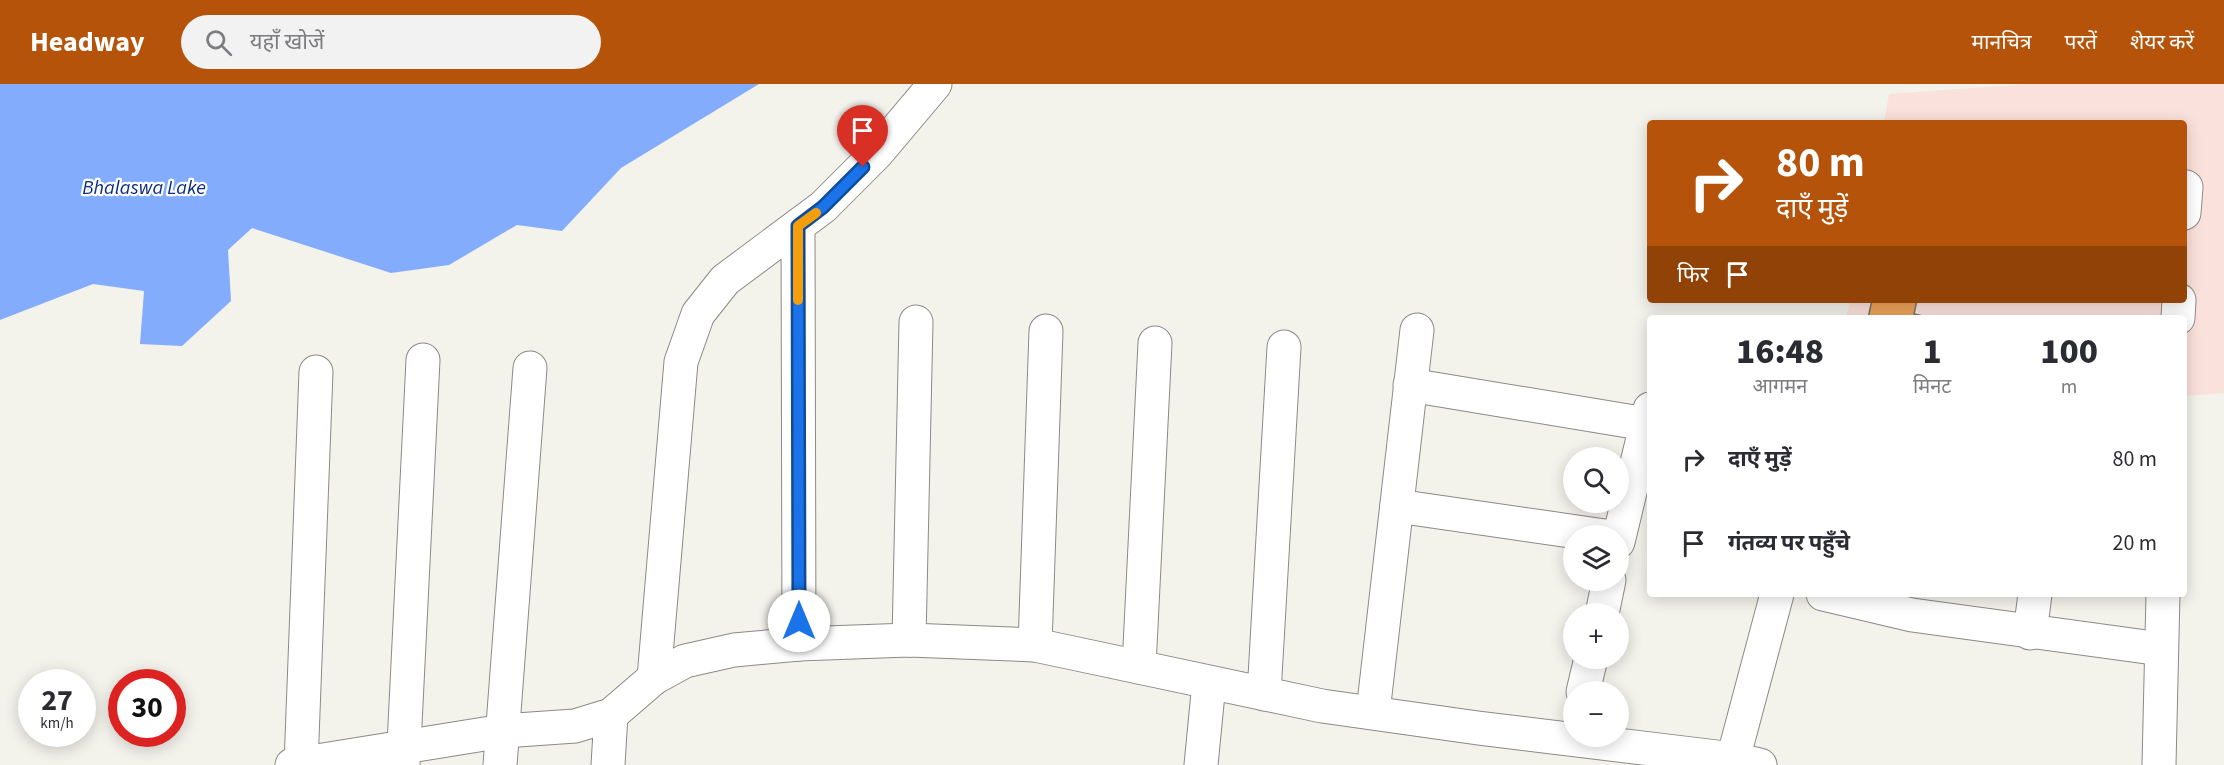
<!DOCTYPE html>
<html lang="hi">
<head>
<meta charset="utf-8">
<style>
	:root { --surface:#fff; --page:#f2f2f3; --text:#2b2b33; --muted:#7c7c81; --accent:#b45309 }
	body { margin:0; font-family:"Source Sans 3","Noto Sans Devanagari",sans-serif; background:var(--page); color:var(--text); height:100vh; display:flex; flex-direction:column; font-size:22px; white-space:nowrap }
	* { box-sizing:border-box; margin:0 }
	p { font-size:20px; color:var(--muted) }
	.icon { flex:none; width:33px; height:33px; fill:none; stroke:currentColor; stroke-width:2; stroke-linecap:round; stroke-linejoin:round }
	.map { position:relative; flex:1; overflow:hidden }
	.panel { position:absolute; left:1647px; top:231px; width:540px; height:282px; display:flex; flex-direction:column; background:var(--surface); border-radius:6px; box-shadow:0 3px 15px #0003 }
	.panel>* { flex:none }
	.banner { position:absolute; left:1647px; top:36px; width:540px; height:183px; border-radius:6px; box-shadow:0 3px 15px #0003; background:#b45309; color:#fff; overflow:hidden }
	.buttons { position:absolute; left:1563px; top:363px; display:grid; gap:12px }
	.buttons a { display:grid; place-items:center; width:66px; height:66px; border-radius:50%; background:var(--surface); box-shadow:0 3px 15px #0003; font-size:30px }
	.speed { position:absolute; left:18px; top:585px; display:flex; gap:12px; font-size:30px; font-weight:700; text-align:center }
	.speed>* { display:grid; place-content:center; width:78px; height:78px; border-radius:50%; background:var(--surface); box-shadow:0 3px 15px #0003; line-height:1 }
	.speed small { font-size:15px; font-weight:400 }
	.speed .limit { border:9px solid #d22; background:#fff; color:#111 }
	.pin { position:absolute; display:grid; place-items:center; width:51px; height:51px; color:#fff; margin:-62px -26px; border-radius:50% 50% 50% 0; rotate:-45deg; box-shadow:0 0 6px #0007 }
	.pin .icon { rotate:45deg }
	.me { position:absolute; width:66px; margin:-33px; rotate:0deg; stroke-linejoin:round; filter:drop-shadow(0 0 4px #0008) }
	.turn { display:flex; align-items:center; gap:21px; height:126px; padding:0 30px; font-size:27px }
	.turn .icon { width:78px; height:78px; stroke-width:2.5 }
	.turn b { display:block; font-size:42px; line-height:51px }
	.then { display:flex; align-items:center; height:57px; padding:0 30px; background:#0003; gap:12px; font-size:22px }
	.eta { display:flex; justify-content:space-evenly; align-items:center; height:102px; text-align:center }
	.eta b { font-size:36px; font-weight:800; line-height:42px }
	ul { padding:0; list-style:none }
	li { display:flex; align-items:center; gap:18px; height:84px; padding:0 30px }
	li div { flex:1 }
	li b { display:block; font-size:22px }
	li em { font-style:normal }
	header { display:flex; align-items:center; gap:36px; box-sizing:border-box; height:84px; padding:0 30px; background:var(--accent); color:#fff }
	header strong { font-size:28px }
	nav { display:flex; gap:33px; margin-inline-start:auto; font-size:21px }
	.search { width:420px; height:54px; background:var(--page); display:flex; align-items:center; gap:15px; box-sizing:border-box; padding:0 21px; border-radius:33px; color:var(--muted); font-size:22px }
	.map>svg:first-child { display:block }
	.education { fill:#fbe1db }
	.water { fill:#84acfd }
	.building { fill:#eca259; stroke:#79746f; stroke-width:1.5 }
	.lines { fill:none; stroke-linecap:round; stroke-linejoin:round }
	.minor-casing { stroke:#8c8a84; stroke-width:35 }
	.minor { stroke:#fff; stroke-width:33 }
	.route-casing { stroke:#114b97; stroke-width:15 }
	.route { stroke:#1a73e8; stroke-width:10 }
	.slow { stroke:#f59e0b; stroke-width:10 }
	.labels { text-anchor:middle; stroke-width:4.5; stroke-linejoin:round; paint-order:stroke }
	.water-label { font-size:20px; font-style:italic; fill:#0a2c86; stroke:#fff }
</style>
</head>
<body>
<header>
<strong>Headway</strong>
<div class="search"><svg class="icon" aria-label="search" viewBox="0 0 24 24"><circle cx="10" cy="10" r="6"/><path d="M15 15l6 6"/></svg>यहाँ खोजें</div>
<nav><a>मानचित्र</a><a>परतें</a><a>शेयर करें</a></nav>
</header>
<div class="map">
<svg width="2224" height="681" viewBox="0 0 2224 681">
	<rect width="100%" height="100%" fill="#f3f2eb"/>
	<path class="education" d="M2027,0H2224V309L2184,312V234H1846L1850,216H2184V39H1884L1889,10Z"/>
	<path class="water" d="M0,0H759L621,84L562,147L517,141L449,181L391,189L252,144L228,166L231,217L182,262L140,260L144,207L93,200L0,236Z"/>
	<path class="building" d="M1872,216H1917L1914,230L1932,234H1868Z"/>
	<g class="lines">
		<defs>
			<g id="minor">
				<path d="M2184,129L2186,103"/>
				<path d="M798,142L799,560"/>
				<path d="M2178,234L2179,216"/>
				<path d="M1410,301L1646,340"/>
				<path d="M1397,422L1605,452"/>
				<path d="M1618,458L1650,325"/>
				<path d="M1823,510L1912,531L2161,565"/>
				<path d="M1602,530L1609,496"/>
				<path d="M2030,549L2035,510"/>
				<path d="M909,556L916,238"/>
				<path d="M1035,561L1046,247"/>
				<path d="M1139,583L1155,259"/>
				<path d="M654,594L681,278L698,230L725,196L823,123L876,70L935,0"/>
				<path d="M1583,608L1591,574"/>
				<path d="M1264,610L1284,263"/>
				<path d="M1373,628L1417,246"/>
				<path d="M1733,675L1777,510"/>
				<path d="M292,681L503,647L575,642L611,631L654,594L685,577L734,566L799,560L909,556L1035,561L1322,622L1478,644L1733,675L1760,681"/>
				<path d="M301,681L316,288"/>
				<path d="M403,681L423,276"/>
				<path d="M500,681L530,284"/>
				<path d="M608,681L611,631"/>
				<path d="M1201,681L1209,599"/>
				<path d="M2159,681L2163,510"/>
			</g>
		</defs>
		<use href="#minor" class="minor-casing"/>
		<use href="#minor" class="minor"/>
	</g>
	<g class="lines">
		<defs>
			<path id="route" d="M799,537L798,142L823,123L863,83"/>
		</defs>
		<use href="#route" class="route-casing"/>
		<use href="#route" class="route"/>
		<path class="slow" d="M798,216V142L816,129"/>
	</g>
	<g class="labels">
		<g class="water-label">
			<text x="144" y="110">Bhalaswa Lake</text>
		</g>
	</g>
</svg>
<div class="buttons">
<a><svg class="icon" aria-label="search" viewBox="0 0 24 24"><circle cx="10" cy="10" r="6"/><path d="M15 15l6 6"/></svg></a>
<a><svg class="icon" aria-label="layers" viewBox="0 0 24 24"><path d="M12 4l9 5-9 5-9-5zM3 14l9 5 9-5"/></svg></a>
<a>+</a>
<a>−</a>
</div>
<div class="speed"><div>27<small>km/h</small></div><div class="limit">30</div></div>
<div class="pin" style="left:863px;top:83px;background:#d93025"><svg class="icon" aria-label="arrive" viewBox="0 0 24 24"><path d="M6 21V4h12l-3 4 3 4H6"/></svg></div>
<svg class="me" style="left:799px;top:537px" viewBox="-20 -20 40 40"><circle r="19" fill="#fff"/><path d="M0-13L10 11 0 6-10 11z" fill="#1a73e8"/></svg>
<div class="banner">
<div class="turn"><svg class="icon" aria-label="right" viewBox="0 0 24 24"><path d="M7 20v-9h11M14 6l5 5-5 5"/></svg><div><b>80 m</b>दाएँ मुड़ें</div></div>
<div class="then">फिर<svg class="icon" aria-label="arrive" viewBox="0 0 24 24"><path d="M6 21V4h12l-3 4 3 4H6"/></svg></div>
</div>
<section class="panel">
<div class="eta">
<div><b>16:48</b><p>आगमन</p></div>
<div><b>1</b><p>मिनट</p></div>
<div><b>100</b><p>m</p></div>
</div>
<ul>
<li><svg class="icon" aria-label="right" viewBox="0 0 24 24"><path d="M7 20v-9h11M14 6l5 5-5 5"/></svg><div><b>दाएँ मुड़ें</b></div><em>80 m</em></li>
<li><svg class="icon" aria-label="arrive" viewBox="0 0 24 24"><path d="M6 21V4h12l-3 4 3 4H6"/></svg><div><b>गंतव्य पर पहुँचे</b></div><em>20 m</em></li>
</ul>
</section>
</div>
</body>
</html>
